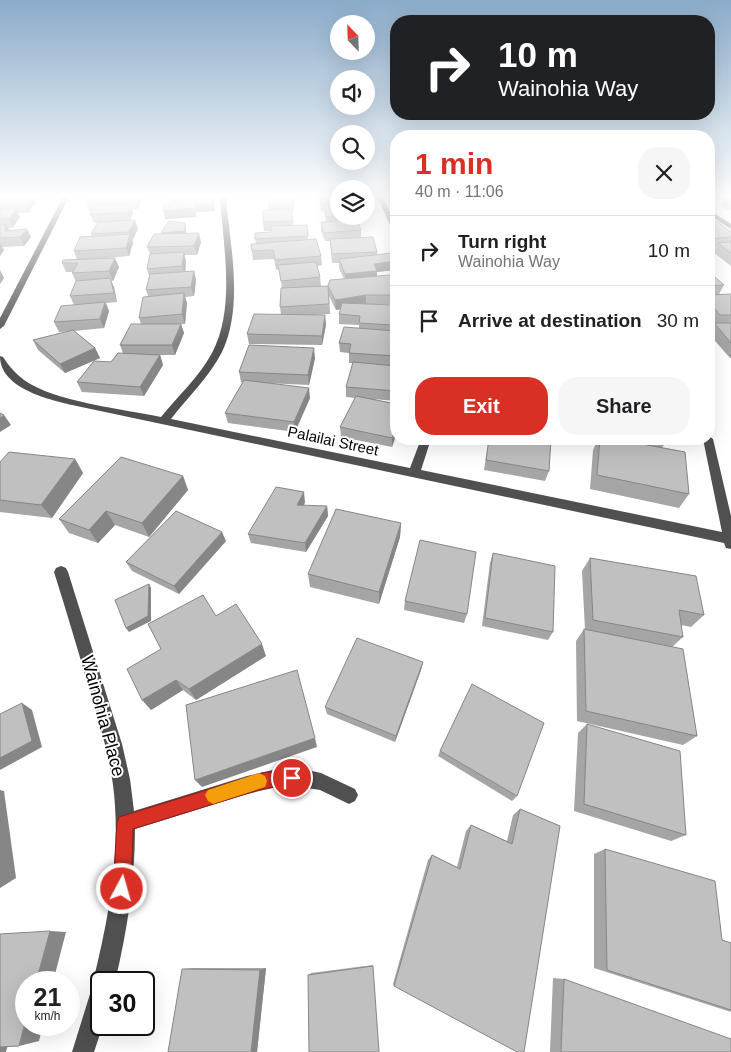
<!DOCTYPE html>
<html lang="en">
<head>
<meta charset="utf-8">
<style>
	:root { --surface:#fff; --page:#f6f6f6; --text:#202124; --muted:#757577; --line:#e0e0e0; --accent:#d93025 }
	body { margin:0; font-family:Arial,sans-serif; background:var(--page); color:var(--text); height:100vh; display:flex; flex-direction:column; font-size:19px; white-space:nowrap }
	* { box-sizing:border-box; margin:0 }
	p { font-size:16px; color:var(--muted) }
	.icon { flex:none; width:28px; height:28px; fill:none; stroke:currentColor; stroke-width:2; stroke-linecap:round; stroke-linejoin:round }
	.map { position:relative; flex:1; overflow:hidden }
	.details { position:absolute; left:390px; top:130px; width:325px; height:315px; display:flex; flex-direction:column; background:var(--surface); border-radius:20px; box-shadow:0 5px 20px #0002 }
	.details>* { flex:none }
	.hud { position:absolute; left:390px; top:15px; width:325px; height:105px; border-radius:20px; box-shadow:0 5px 20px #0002; background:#202124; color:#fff; overflow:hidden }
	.needle { width:32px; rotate:337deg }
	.controls { position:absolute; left:330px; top:15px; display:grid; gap:10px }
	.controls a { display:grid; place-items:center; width:45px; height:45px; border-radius:50%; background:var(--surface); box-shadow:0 5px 20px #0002; font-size:25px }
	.speed { position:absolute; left:15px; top:971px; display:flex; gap:10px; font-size:25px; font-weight:700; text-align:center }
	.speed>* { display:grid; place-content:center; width:65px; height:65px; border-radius:50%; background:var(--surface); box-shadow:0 5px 20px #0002; line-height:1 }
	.speed small { font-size:12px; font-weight:400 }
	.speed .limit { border:2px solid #111; border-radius:8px; background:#fff; color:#111 }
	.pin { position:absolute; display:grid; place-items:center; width:42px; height:42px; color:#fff; margin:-21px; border:2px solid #fff; border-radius:50%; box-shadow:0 1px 5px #0007 }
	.me { position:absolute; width:55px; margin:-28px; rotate:6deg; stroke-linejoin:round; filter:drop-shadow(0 0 4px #0008) }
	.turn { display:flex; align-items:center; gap:18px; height:105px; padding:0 25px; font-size:22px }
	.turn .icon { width:65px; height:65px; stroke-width:2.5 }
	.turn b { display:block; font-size:35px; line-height:42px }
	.round { display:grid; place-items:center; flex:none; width:52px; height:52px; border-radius:20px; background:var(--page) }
	.head { display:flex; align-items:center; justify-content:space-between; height:85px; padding:0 25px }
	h1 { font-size:30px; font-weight:700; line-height:38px; color:var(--accent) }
	.primary-button { display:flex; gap:10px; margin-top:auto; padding:10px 25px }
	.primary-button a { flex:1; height:58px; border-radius:20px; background:var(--accent); color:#fff; font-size:20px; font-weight:700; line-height:58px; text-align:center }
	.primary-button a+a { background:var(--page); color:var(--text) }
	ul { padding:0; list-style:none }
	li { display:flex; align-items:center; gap:15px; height:70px; padding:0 25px; border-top:1px solid var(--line) }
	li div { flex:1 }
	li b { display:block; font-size:19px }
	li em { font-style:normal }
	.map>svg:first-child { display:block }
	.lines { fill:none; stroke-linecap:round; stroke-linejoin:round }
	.minor { fill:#505050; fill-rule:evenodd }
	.wall { fill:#a5a5a5 }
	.shaded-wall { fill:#868686 }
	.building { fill:#c0c0c0; stroke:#868686 }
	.route { fill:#d93025; stroke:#8d1f18 }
	.slow { fill:#f59e0b }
	.labels { text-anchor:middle; stroke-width:4; stroke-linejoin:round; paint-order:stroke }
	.street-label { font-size:15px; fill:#000; stroke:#fff }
	.near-street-label { font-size:18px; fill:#000; stroke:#fff }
</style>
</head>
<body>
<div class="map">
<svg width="731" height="1052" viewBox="0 0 731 1052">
	<rect width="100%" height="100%" fill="#fff"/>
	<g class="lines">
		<g class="minor">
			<path d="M63,197H69L4,326L0,329V318Z"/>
			<path d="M220,197H226C230,246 244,306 222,352C209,377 188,397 171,419L410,468L421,439H431L421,470L722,532L703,439H709V436L713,439L731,516V549L726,548L724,543L72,405C47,399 0,388 0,356L3,357C9,366 15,373 24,380C55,402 123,409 161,417C178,396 199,377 212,353C236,308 223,246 220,197Z"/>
			<path d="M377,197H383L396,225V233L393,231Z"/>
			<path d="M709,210L731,224V229L709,215Z"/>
			<path d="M61,566L66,568L68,572L122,744L130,779L134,811L247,776L277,769L307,770L321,773L355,789L358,795L355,801L349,804L320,790L307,788L277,787L247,794L135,829C135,881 127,932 115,982H101L103,1025L94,1052H72L90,994L95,986L93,982C107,924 119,866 115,806C113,768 102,732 91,695C79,654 67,613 54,572L56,568Z"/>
		</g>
	</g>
	<g class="wall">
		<path d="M0,197H34L36,202L28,213H18L20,217L13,227L8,228L9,231L27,229L31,237L24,246L2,247L4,250L0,256Z"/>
		<path d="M142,197L138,209H132L133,213L130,221L135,220L138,229L132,241L133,243L129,256L97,259L119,267L113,281H111L114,287L117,302L106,303L109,311L104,328L74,331L95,348L100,358L65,373L38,350L33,340L70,331L59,332L54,322L74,305L70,296L76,282L72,273L73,272H66L62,263L77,260L74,251L92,237L91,234L98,222L94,223L90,214L92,211H89L86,203Z"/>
		<path d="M168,197H213L215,211L196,212V217L165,219L170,203Z"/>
		<path d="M269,197H294V212H292L293,225L308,236V239L321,256L322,265L317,266L320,277L321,286H328L344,279L339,268V263H332L330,241H325L321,231V222H326L325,211H321L319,197H339V216H366V203L370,209V217L352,218V220L361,230V238L377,252V255L396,260V270L377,272V276L396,291V304H374L394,315L392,330L396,331V401L373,399L396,404L392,447L341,437L340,427L356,398L346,397V387L353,363H349V353L340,352L339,343L359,328V325L339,324V314L341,309L336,310L329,296L330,314L312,315H325L326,325L322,345L249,344L247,334L281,314L280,307L282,288L279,269L276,270L274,259L253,260L251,244H256L255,239L271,232V231H264L263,222L269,210L268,205Z"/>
		<path d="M725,197H731V210H728L721,206Z"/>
		<path d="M709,223L731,232V266L713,252L716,247H709Z"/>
		<path d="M186,227V233L201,242L197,255H184L186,261L185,272L194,271L196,280L194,296L185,297L187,303L185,324H181L184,333L175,355H152H160L163,365L144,396L82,392L77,382L111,362L123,353L120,345L141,324L139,318L148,296L146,290L149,276L147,269L150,254L147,247L161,234V233Z"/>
		<path d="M709,272L724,285L719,294H731V358H730L709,334V332L714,323L709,318Z"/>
		<path d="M315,358L309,385L265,383L310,398L295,432L228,423L225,413L243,382H241L239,372Z"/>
		<path d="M489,439H551L549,471L545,481L484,470Z"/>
		<path d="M598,439H667L662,448L689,494L679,508L590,489L593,450Z"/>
		<path d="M75,459L83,473L52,518L0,512V462Z"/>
		<path d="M183,476L188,490L149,537L115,525L98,543L69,533L59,519Z"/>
		<path d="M305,502L304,506H327L328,516L306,552L251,543L248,534Z"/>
		<path d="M401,523L400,537L379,604L310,587L308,574Z"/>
		<path d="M226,541L179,594L132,571L126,562Z"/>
		<path d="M493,553L553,632L548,640L482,626L490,563Z"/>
		<path d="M590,558L704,615L691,627L681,625L683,637L672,647L697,736L683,745L577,721L576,641L584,629L585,630L582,571Z"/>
		<path d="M405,601L467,614L464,623L404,610Z"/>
		<path d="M216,616L266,656L196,700L183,690L151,710L161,649Z"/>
		<path d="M423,662L421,670L395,742L327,714L325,707Z"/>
		<path d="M587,724L686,835L671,841L574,811L578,733Z"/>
		<path d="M440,751L517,796L512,801L438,756Z"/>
		<path d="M520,809L560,826L394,986L393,984L428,860L432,855L457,867L466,831L471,825L507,841L513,815Z"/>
		<path d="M605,849L722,940L731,943V1012L594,968V854Z"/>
		<path d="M373,965V966L308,975L311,973Z"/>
		<path d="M192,968H266L257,1052L182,969Z"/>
		<path d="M553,978L564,979L731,1052H550Z"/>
	</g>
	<g class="shaded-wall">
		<path d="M30,197H34L36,202L28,213L24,204Z"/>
		<path d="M137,197H142L138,209L135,200Z"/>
		<path d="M213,197L215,211L196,212V217L165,219L163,211Z"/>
		<path d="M131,204L133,213L130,221L127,213Z"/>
		<path d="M16,209L20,217L13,227L9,219Z"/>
		<path d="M135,220L138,229L132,241L129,232Z"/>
		<path d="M185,223L186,227V235L162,237L161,233Z"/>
		<path d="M6,225L11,234L5,231Z"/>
		<path d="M27,229L31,237L24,246L20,237Z"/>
		<path d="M199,233L201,242L197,255L194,246Z"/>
		<path d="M130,234L133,243L129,256L126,248Z"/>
		<path d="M0,243L4,250L0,256Z"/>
		<path d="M184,252L186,261L185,275L182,266Z"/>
		<path d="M115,258L119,267L113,281L109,271Z"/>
		<path d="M396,261V270L377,272V280L346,283L345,274L374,264Z"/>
		<path d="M0,270L4,278L0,284Z"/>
		<path d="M194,271L196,280L194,296L191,287Z"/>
		<path d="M110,278L114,287L117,302L114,293Z"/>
		<path d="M184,293L187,303L185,324L182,314Z"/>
		<path d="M366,295V304L336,310L335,300Z"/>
		<path d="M105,302L109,311L104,328L100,319Z"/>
		<path d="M394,305V315L391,334V325Z"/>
		<path d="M325,315L326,325L322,345V336Z"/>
		<path d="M181,324L184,333L175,355L172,345Z"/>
		<path d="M95,348L100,358L65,373L60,364Z"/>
		<path d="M314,348L315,358L309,385L308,375Z"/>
		<path d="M160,355L163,365L144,396L140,387Z"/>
		<path d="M309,388L310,398L295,432L294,422Z"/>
		<path d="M4,415L11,425L0,432V418Z"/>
		<path d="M396,428V436L392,447V438Z"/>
		<path d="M75,459L83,473L52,518L41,505Z"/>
		<path d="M183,476L188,490L149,537L142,523Z"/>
		<path d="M304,492L305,502L299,515L297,505Z"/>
		<path d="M327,506L328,516L306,552L305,543Z"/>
		<path d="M106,511L115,525L98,543L89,530Z"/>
		<path d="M401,523L400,537L379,604V592Z"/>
		<path d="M222,532L226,541L179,594L174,586Z"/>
		<path d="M149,584L151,588V621L129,632L126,628Z"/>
		<path d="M262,644L266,656L196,700L189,689Z"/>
		<path d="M423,662L421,670L395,742L396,736Z"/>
		<path d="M176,680L183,690L151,710L142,700Z"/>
		<path d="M22,703L32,710L42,747L0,770V758Z"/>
		<path d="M315,738L317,747L202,787L195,780Z"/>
		<path d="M0,790L4,791L16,878L0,888Z"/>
		<path d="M50,931L66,932L53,982H36Z"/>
		<path d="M266,968L257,1052H251L260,970Z"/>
		<path d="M26,1019V1025H43L39,1041L19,1046Z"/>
		<path d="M9,1041L6,1052H0V1044Z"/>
	</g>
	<g class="building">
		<path d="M1,197H30L24,204L0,206V199Z"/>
		<path d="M89,197H137L135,200L86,203Z"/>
		<path d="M206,197H213V202L194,204V208L163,211L164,204L176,203L177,199Z"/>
		<path d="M269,197H294L293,204L268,205Z"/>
		<path d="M320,197H339V202L321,203Z"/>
		<path d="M725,197H731V201Z"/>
		<path d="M366,203H368L370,209H366Z"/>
		<path d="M131,204L127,213L90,214L95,206Z"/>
		<path d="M339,204V216L326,217L324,205Z"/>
		<path d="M16,209L9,219H0V210Z"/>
		<path d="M291,209L293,221L263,222V210Z"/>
		<path d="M135,220L129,232L91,234L98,222Z"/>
		<path d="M357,220L361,230L324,233L321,222Z"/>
		<path d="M169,221L185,223V231L161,233Z"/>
		<path d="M718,222L731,232V237L709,239V223Z"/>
		<path d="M0,225H6L5,231L27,229L20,237L0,238Z"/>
		<path d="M307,225L308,236L255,239V233L271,232V226Z"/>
		<path d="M199,233L194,246L147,247L154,234Z"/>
		<path d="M130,234L126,248L74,251L80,237Z"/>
		<path d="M373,237L377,252L332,254L330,239Z"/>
		<path d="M316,239L321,256L275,260L273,250L252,251L251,244Z"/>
		<path d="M731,242V253L718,243Z"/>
		<path d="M184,252L182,266L147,269L150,254Z"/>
		<path d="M392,253L396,261L374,264L377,271L345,274L339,259Z"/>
		<path d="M115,258L109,271L72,273L78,263H62L63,260Z"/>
		<path d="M316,262L320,277L281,281L278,265Z"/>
		<path d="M194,271L191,287L146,290L150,274Z"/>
		<path d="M709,272L724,285L709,286Z"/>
		<path d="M390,275L396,291V295H366L335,300L328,286L330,280Z"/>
		<path d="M110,278L114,293L70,296L76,281Z"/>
		<path d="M328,286L329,304L280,307L281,288Z"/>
		<path d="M184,293L182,314L139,318L143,297Z"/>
		<path d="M731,294V315H720L709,302V295Z"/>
		<path d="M105,302L100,319L54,322L61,306Z"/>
		<path d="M342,303L394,305L391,325L359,323L360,316L339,314Z"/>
		<path d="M254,314L325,315L322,336L247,334Z"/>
		<path d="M714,323H731V343Z"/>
		<path d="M131,324H181L172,345H120Z"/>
		<path d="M344,327L396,331V356L349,353L351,344L339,343Z"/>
		<path d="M73,330L95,348L60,364L33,340Z"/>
		<path d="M249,345L314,348L308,375L239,372Z"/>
		<path d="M118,353L160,355L140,387L77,382L94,361L111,362Z"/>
		<path d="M353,362L396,366V391L346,387Z"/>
		<path d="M244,380L309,388L294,422L225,413Z"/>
		<path d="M356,396L396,404V428L392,438L340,427Z"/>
		<path d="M0,413L4,415L0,418Z"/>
		<path d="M489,439H551L549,471L486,460Z"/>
		<path d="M600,439H615L685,452L689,494L597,475Z"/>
		<path d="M9,452L75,459L41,505L0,500V462Z"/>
		<path d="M121,457L183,476L142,523L106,511L89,530L59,519Z"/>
		<path d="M276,487L304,492L297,505L327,506L305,543L248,534Z"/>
		<path d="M336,509L401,523L379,592L308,574Z"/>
		<path d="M176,511L222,532L174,586L126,562Z"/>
		<path d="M420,540L476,552L467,614L405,601Z"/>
		<path d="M493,553L555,566L553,632L485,618Z"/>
		<path d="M590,558L696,576L704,615L679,610L683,637L593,620Z"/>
		<path d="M149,584L148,616L126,628L115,600Z"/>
		<path d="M203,595L216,616L236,604L262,644L189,689L176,680L142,700L127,669L161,649L148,624Z"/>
		<path d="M584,629L683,649L697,736L586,711Z"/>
		<path d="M357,638L423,662L396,736L325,707Z"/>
		<path d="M297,670L315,738L195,780L186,705Z"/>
		<path d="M472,684L544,723L517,796L440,751Z"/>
		<path d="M22,703L32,741L0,758V714Z"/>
		<path d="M587,724L680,751L686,835L584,804Z"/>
		<path d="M520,809L560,826L524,1052H517L394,986L432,855L460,869L471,825L512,844Z"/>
		<path d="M605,849L715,881L722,940L731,943V1010L607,970Z"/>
		<path d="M50,931L36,982H26V1019L19,1046L0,1047V934Z"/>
		<path d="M373,966L379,1052H309L308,975Z"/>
		<path d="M182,969L260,970L251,1052H168Z"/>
		<path d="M564,979L731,1039V1052H561Z"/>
	</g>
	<linearGradient id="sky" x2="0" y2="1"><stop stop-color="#8aabca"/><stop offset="0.57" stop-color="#fff"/><stop offset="1" stop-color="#fff" stop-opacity="0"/></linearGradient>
	<rect width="731" height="344" fill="url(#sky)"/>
	<path class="route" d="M292,770L298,772L300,778L298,783L262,789L133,829L131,889L128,896L122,898L116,896L113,889L117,823L119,817L262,773Z"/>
	<path class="slow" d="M259,773L265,776L267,781L265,787L213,804L208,801L205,795L208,790Z"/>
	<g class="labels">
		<g class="street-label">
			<text transform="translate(333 441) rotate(12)" y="5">Palailai Street</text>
		</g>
		<g class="near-street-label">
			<text transform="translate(103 716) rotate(75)" y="6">Wainohia Place</text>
		</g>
	</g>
</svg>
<div class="controls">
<a><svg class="needle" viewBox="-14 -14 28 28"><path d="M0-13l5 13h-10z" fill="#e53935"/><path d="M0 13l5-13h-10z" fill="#757577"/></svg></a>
<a><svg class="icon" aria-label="sound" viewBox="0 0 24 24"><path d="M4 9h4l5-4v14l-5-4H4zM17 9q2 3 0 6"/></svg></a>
<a><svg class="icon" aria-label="search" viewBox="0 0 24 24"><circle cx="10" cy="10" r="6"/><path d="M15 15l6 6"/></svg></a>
<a><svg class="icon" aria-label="layers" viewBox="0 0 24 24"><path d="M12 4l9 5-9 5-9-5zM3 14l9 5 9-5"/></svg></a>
</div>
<div class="speed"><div>21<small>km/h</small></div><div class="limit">30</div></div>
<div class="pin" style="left:292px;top:778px;background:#d93025"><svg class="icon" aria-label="arrive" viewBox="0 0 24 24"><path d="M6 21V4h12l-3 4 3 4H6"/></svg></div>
<svg class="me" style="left:122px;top:889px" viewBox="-20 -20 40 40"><circle r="17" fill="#d93025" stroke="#fff" stroke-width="3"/><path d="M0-11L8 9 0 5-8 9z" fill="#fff"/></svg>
<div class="hud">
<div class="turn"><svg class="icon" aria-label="right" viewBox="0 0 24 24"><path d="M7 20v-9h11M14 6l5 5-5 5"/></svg><div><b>10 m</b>Wainohia Way</div></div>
</div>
<section class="details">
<div class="head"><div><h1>1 min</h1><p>40 m · 11:06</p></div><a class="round"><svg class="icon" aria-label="close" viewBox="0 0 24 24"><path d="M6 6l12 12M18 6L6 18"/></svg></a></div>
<ul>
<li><svg class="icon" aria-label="right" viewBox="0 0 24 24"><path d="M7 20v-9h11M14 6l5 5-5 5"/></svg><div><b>Turn right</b><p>Wainohia Way</p></div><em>10 m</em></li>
<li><svg class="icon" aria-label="arrive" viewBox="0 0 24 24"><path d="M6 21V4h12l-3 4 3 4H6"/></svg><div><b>Arrive at destination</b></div><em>30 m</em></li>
</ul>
<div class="primary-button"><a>Exit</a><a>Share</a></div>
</section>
</div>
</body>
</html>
